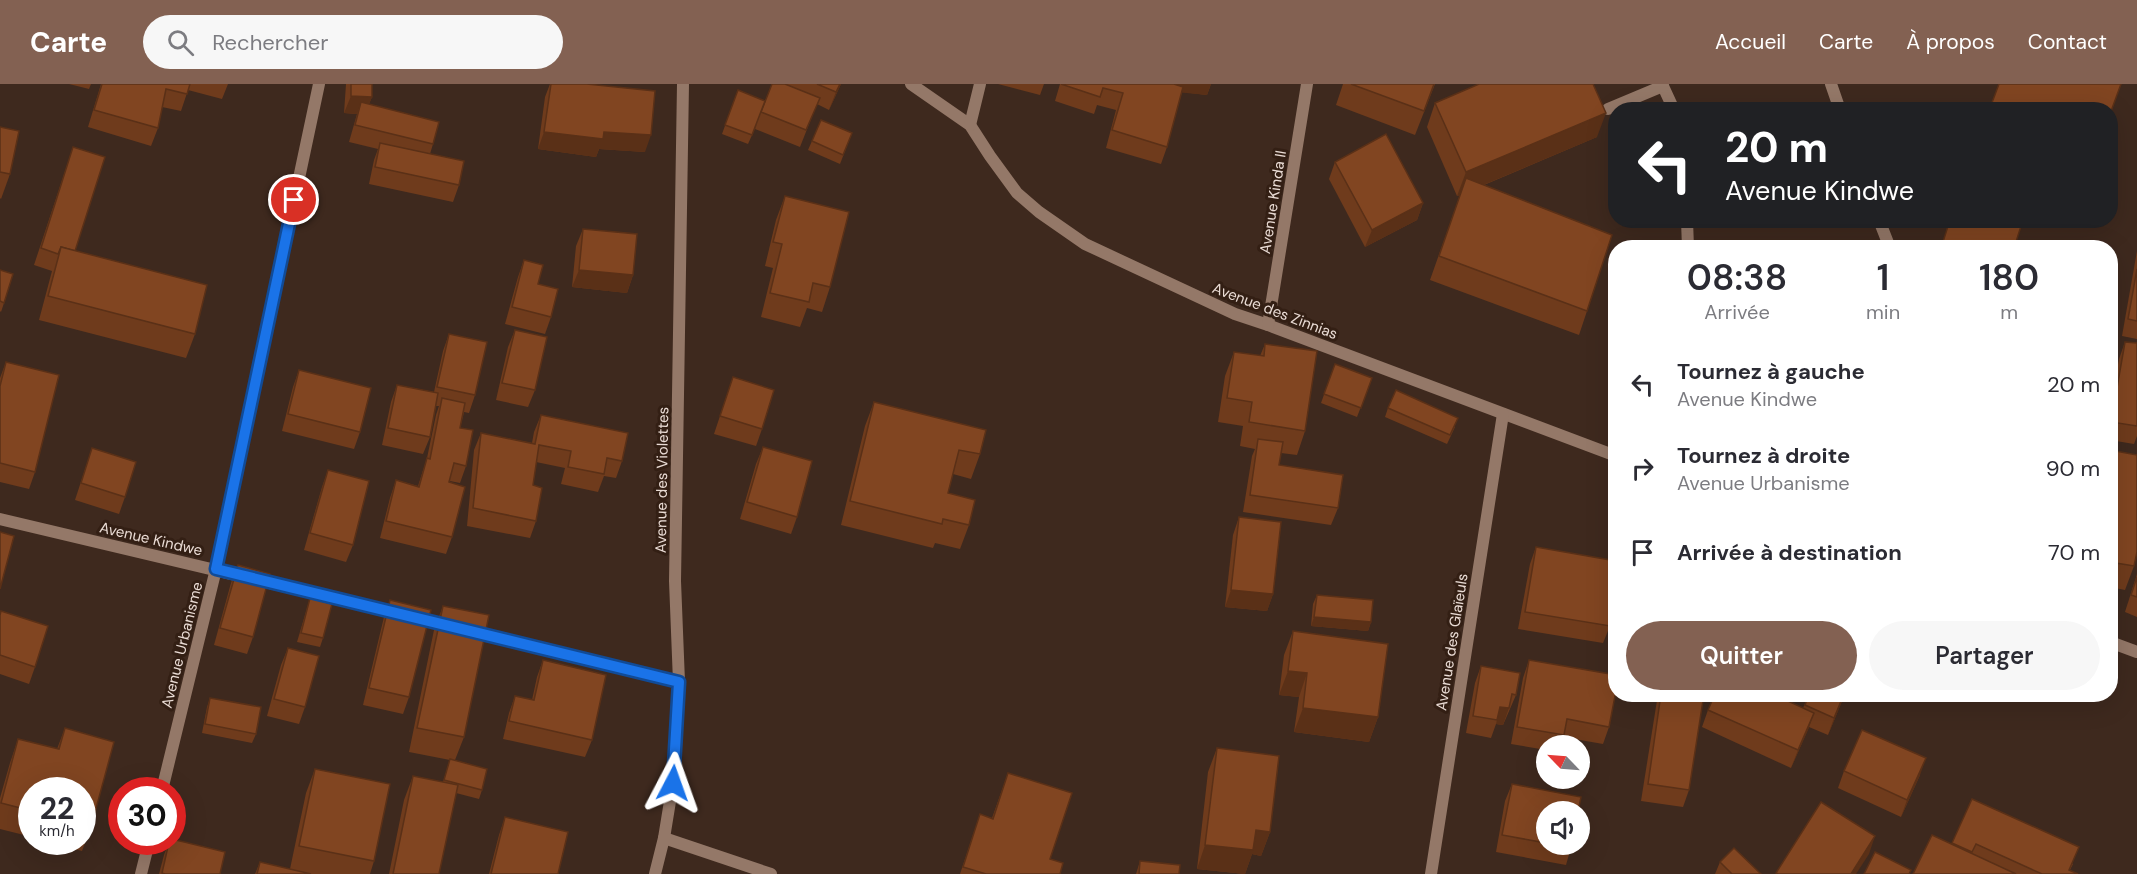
<!DOCTYPE html>
<html lang="fr">
<head>
<meta charset="utf-8">
<style>
	:root { --surface:#fff; --page:#f7f7f7; --text:#2b2b33; --muted:#7c7c81; --accent:#836152 }
	body { margin:0; font-family:"DM Sans",sans-serif; background:var(--page); color:var(--text); height:100vh; display:flex; flex-direction:column; font-size:22px; white-space:nowrap }
	* { box-sizing:border-box; margin:0 }
	p { font-size:20px; color:var(--muted) }
	.icon { flex:none; width:33px; height:33px; fill:none; stroke:currentColor; stroke-width:2; stroke-linecap:round; stroke-linejoin:round }
	.map { position:relative; flex:1; overflow:hidden }
	.panel { position:absolute; left:1608px; top:156px; width:510px; height:462px; display:flex; flex-direction:column; background:var(--surface); border-radius:24px; box-shadow:0 6px 24px #0002 }
	.panel>* { flex:none }
	.top-card { position:absolute; left:1608px; top:18px; width:510px; height:126px; border-radius:24px; box-shadow:0 6px 24px #0002; background:#202124; color:#fff; overflow:hidden }
	.needle { width:39px; rotate:295deg }
	.buttons { position:absolute; left:1536px; top:651px; display:grid; gap:12px }
	.buttons a { display:grid; place-items:center; width:54px; height:54px; border-radius:50%; background:var(--surface); box-shadow:0 6px 24px #0002; font-size:30px }
	.speed { position:absolute; left:18px; top:693px; display:flex; gap:12px; font-size:30px; font-weight:700; text-align:center }
	.speed>* { display:grid; place-content:center; width:78px; height:78px; border-radius:50%; background:var(--surface); box-shadow:0 6px 24px #0002; line-height:1 }
	.speed small { font-size:15px; font-weight:400 }
	.speed .limit { border:9px solid #d22; background:#fff; color:#111 }
	.pin { position:absolute; display:grid; place-items:center; width:51px; height:51px; color:#fff; margin:-26px; border:3px solid #fff; border-radius:50%; box-shadow:0 2px 6px #0007 }
	.me { position:absolute; width:66px; margin:-33px; rotate:4deg; stroke-linejoin:round; filter:drop-shadow(0 0 4px #0008) }
	.turn { display:flex; align-items:center; gap:21px; height:126px; padding:0 18px; font-size:27px }
	.turn .icon { width:78px; height:78px; stroke-width:2.5 }
	.turn b { display:block; font-size:42px; line-height:51px }
	.eta { display:flex; justify-content:space-evenly; align-items:center; height:102px; text-align:center }
	.eta b { font-size:36px; font-weight:600; line-height:42px }
	.action { display:flex; gap:12px; margin-top:auto; padding:12px 18px }
	.action a { flex:1; height:69px; border-radius:36px; background:var(--accent); color:#fff; font-size:24px; font-weight:600; line-height:69px; text-align:center }
	.action a+a { background:var(--page); color:var(--text) }
	ul { padding:0; list-style:none }
	li { display:flex; align-items:center; gap:18px; height:84px; padding:0 18px }
	li div { flex:1 }
	li b { display:block; font-size:22px }
	li em { font-style:normal }
	header { display:flex; align-items:center; gap:36px; box-sizing:border-box; height:84px; padding:0 30px; background:var(--accent); color:#fff }
	header strong { font-size:28px }
	nav { display:flex; gap:33px; margin-inline-start:auto; font-size:21px }
	.search { width:420px; height:54px; background:var(--page); display:flex; align-items:center; gap:15px; box-sizing:border-box; padding:0 21px; border-radius:33px; color:var(--muted); font-size:22px }
	.map>svg:first-child { display:block }
	.lines { fill:none; stroke-linecap:round; stroke-linejoin:round }
	.lane { stroke:#947868; stroke-width:12 }
	.street { stroke:#947868; stroke-width:12 }
	.wall { fill:#6f3b1c }
	.shaded-wall { fill:#5a3017 }
	.building { fill:#814521; stroke:#5a3017; stroke-width:1.5 }
	.route-casing { stroke:#114b97; stroke-width:15 }
	.route { stroke:#1a73e8; stroke-width:10 }
	.labels { text-anchor:middle; stroke-width:6; stroke-linejoin:round; paint-order:stroke }
	.street-label { font-size:15px; fill:#eadcd5; stroke:#331f14 }
</style>
</head>
<body>
<header>
<strong>Carte</strong>
<div class="search"><svg class="icon" aria-label="search" viewBox="0 0 24 24"><circle cx="10" cy="10" r="6"/><path d="M15 15l6 6"/></svg>Rechercher</div>
<nav><a>Accueil</a><a>Carte</a><a>À propos</a><a>Contact</a></nav>
</header>
<div class="map">
<svg width="2137" height="790" viewBox="0 0 2137 790">
	<rect width="100%" height="100%" fill="#3e291e"/>
	<g class="lines">
		<g class="lane">
			<path d="M1662,0L1674,26"/>
			<path d="M1831,0L1840,26"/>
			<path d="M1608,25L1663,2"/>
			<path d="M1687,136L1688,164"/>
			<path d="M1879,136L1890,164"/>
		</g>
		<g class="street">
			<path d="M911,0L970,41L990,72L1017,109L1039,128L1085,160L1235,230L1268,241L1616,372"/>
			<path d="M970,41L980,0"/>
			<path d="M1268,241L1307,0"/>
			<path d="M0,435L451,542"/>
			<path d="M471,547L679,598"/>
			<path d="M2110,558L2137,568"/>
			<path d="M162,706L216,485L319,0"/>
			<path d="M664,754L771,790"/>
			<path d="M141,790L149,758"/>
			<path d="M655,790L664,754L673,699L679,598L675,497L683,0"/>
			<path d="M1431,790L1503,330"/>
		</g>
	</g>
	<g class="wall">
		<path d="M69,0H91L89,5Z"/>
		<path d="M101,0H228L222,15L188,6L181,27L162,23L158,44L151,62L88,43Z"/>
		<path d="M346,0H372V13L369,20L433,60L430,70L459,101L453,118L369,100L374,76L378,65L349,58L357,30L344,29Z"/>
		<path d="M550,0H587L645,68L599,65L596,73L538,65L545,13Z"/>
		<path d="M772,0H841L829,26L817,20L800,63L755,45L757,40L748,60L722,50L738,6L765,17Z"/>
		<path d="M998,0H1044L1040,11Z"/>
		<path d="M1060,0H1211L1207,11L1182,8L1167,63L1161,80L1106,64L1116,26L1097,21L1094,30L1055,17Z"/>
		<path d="M1343,0H1435L1415,51L1336,21Z"/>
		<path d="M1435,19L1597,53L1484,101L1587,227L1579,251L1430,196L1460,111L1457,112L1427,43Z"/>
		<path d="M0,43L10,90L1,115L0,114Z"/>
		<path d="M852,49L840,80L808,66L812,57Z"/>
		<path d="M73,63L75,167L195,250L186,274L39,236L52,187L34,181Z"/>
		<path d="M1335,78L1423,119L1417,136L1365,163L1329,95Z"/>
		<path d="M785,112L830,203L822,228L807,224L800,243L761,233L773,184L765,182L776,136Z"/>
		<path d="M583,145L633,191L627,209L572,203L576,162Z"/>
		<path d="M2137,167V255L2122,252Z"/>
		<path d="M524,176L538,200L551,233L545,250L505,240L518,193Z"/>
		<path d="M0,186L4,219L1,228L0,227Z"/>
		<path d="M515,246L535,306L528,323L496,316L508,263Z"/>
		<path d="M449,250L475,311L469,329L464,328L460,344L466,382L460,399L450,397L452,453L446,470L380,454L390,414L396,396L418,402L427,374L436,331L439,322H436L430,353L423,370L382,361L391,318L397,301L434,308L443,267Z"/>
		<path d="M2125,258L2137,259V352L2134,360L2110,356V324L2119,275Z"/>
		<path d="M1265,260L1305,347L1297,371L1281,369L1279,381L1338,424L1331,441L1243,428L1252,372L1255,365L1240,362L1243,342L1218,338L1225,292L1234,268L1260,272Z"/>
		<path d="M6,278L35,388L29,405L0,398V294Z"/>
		<path d="M1335,280L1372,294L1357,333L1321,319Z"/>
		<path d="M299,286L360,348L354,365L282,347L293,303Z"/>
		<path d="M733,293L762,345L756,362L714,350Z"/>
		<path d="M874,318L980,370L971,395L953,390L948,409L969,441L960,465L935,459L933,464L841,441L865,342Z"/>
		<path d="M1388,324L1455,343L1447,360L1385,333Z"/>
		<path d="M541,331L622,377L616,394L604,392L598,408L561,400L565,384L536,378L533,401L536,437L530,454L467,442L474,366L481,349L532,359L534,348Z"/>
		<path d="M763,363L797,433L791,450L740,435L756,380Z"/>
		<path d="M92,364L125,413L119,430L75,416Z"/>
		<path d="M2110,366L2134,482L2125,506L2110,503Z"/>
		<path d="M328,386L353,461L346,478L304,466L322,403Z"/>
		<path d="M1239,433L1273,510L1267,527L1225,523L1233,451Z"/>
		<path d="M1536,463L1610,542L1603,559L1518,545L1530,480Z"/>
		<path d="M238,481L253,553L247,570L214,561L231,499Z"/>
		<path d="M2137,490V533L2125,528Z"/>
		<path d="M1317,511L1371,538L1368,547L1311,542L1313,520Z"/>
		<path d="M310,514L323,554L320,563L297,558Z"/>
		<path d="M390,516L409,613L403,630L363,621L384,533Z"/>
		<path d="M443,522L464,653L455,676L482,706L479,715L456,709L439,790H389L404,716L413,692L443,698L450,676L409,668L434,546Z"/>
		<path d="M0,531L35,583L29,600L0,590Z"/>
		<path d="M1293,547L1378,633L1369,658L1294,648L1299,613L1279,611L1284,571Z"/>
		<path d="M288,564L305,623L299,640L267,632L281,581Z"/>
		<path d="M543,576L592,656L585,673L503,655L509,629L515,612L532,616L537,593Z"/>
		<path d="M1529,576L1609,643L1603,660L1563,653L1560,662H1546V666L1511,660L1523,594Z"/>
		<path d="M1481,582L1516,611L1503,641L1496,640L1491,654L1466,649L1475,599Z"/>
		<path d="M1658,610H1704L1689,706L1683,723L1641,717Z"/>
		<path d="M1809,610H1845L1828,651L1809,643L1791,684L1702,643L1708,626L1803,624Z"/>
		<path d="M210,614L256,650L252,659L202,649L207,623Z"/>
		<path d="M65,644L114,658L91,743L82,767L47,758H82V706H32V753L0,745V714L10,679L18,655L57,665Z"/>
		<path d="M1217,664L1270,748L1261,772L1252,770L1245,790L1197,785L1208,688Z"/>
		<path d="M315,685L374,777L370,790H255L260,778L290,785L306,709Z"/>
		<path d="M1844,687L1920,691L1901,733L1838,704Z"/>
		<path d="M1008,689L1050,775L1060,790H960L980,730L992,734Z"/>
		<path d="M1512,700L1546,728V760H1572L1566,781L1496,768L1505,717Z"/>
		<path d="M1972,715L2073,780L2070,786L2078,790H1913L1952,760Z"/>
		<path d="M505,733L558,790H489L499,751Z"/>
		<path d="M169,758L220,790H159L164,771Z"/>
		<path d="M1140,777L1179,790H1136Z"/>
		<path d="M1720,778L1761,790H1715Z"/>
	</g>
	<g class="shaded-wall">
		<path d="M840,0H841L829,26L836,8Z"/>
		<path d="M1169,0H1211L1207,11L1166,7Z"/>
		<path d="M351,12L372,13L365,30L361,18L357,30L344,29Z"/>
		<path d="M1606,29L1597,53L1457,112L1466,88Z"/>
		<path d="M544,48H604L651,51L645,68L599,65L596,73L538,65Z"/>
		<path d="M1423,119L1417,136L1365,163L1372,146Z"/>
		<path d="M579,186L633,191L627,209L572,203Z"/>
		<path d="M1231,506L1273,510L1267,527L1225,523Z"/>
		<path d="M1314,533L1371,538L1368,547L1311,542Z"/>
		<path d="M1288,587L1307,589L1299,613L1279,611Z"/>
		<path d="M1844,610H1845L1828,651L1834,634Z"/>
		<path d="M1500,623L1509,624L1503,641L1496,640Z"/>
		<path d="M1303,624L1378,633L1369,658L1294,648Z"/>
		<path d="M1814,629L1808,646L1791,684L1798,666Z"/>
		<path d="M1926,674L1920,691L1901,733L1907,716Z"/>
		<path d="M1256,746L1270,748L1261,772L1252,770L1245,790L1197,785L1205,761Z"/>
		<path d="M1875,752L1869,770L1856,790H1851Z"/>
	</g>
	<g class="building">
		<path d="M102,0H190L187,10L166,5L158,44L94,26Z"/>
		<path d="M351,0H372V13L351,12Z"/>
		<path d="M551,0H587L655,7L651,51L604,48L603,55L544,48Z"/>
		<path d="M772,0H785L820,14L806,46L761,28Z"/>
		<path d="M817,0H840L836,8Z"/>
		<path d="M1061,0H1174L1183,3L1167,63L1112,46L1123,9L1103,4L1100,13Z"/>
		<path d="M1351,0H1434L1424,27Z"/>
		<path d="M1479,0H1593L1606,29L1466,88L1435,19Z"/>
		<path d="M1999,0H2121L2110,30V26H1993L1990,24Z"/>
		<path d="M738,6L765,17L752,51L725,41Z"/>
		<path d="M361,18L439,38L433,60L355,41Z"/>
		<path d="M821,36L852,49L843,71L812,57Z"/>
		<path d="M0,43L19,47L10,90L0,88Z"/>
		<path d="M1386,50L1423,119L1372,146L1335,78Z"/>
		<path d="M380,59L464,77L459,101L375,83Z"/>
		<path d="M73,63L105,73L75,167L61,163L58,170L41,164Z"/>
		<path d="M1466,94L1612,151L1587,227L1439,172Z"/>
		<path d="M785,112L849,128L830,203L813,199L809,218L770,209L782,160L773,158Z"/>
		<path d="M1950,136H2023L2014,164H1941Z"/>
		<path d="M583,145L637,150L633,191L579,186Z"/>
		<path d="M61,163L207,201L195,250L48,212Z"/>
		<path d="M524,176L543,181L538,200L558,205L551,233L512,223Z"/>
		<path d="M2137,185V237L2128,235Z"/>
		<path d="M0,186L13,190L4,219L0,217Z"/>
		<path d="M515,246L547,253L535,306L502,299Z"/>
		<path d="M449,250L487,258L475,311L437,303Z"/>
		<path d="M2125,258L2137,259V342L2111,338Z"/>
		<path d="M1265,260L1317,267L1305,347L1249,338L1252,318L1227,314L1234,268L1264,272Z"/>
		<path d="M6,278L59,291L35,388L0,379V302Z"/>
		<path d="M1335,280L1372,294L1361,324L1324,310Z"/>
		<path d="M299,286L371,304L360,348L288,330Z"/>
		<path d="M733,293L774,306L762,345L720,332Z"/>
		<path d="M397,301L438,309L430,353L388,344Z"/>
		<path d="M1396,306L1458,334L1450,351L1388,324Z"/>
		<path d="M442,314L465,319L460,344L473,346L466,382L454,379L449,398L465,403L452,453L386,437L396,396L419,403L427,374L430,375Z"/>
		<path d="M874,318L986,346L980,370L959,366L948,409L975,416L969,441L943,435L942,440L850,417Z"/>
		<path d="M541,331L628,349L622,377L607,374L604,390L568,383L571,367L539,361L533,401L542,404L536,437L473,424L481,349L535,360Z"/>
		<path d="M1258,355L1283,358L1279,381L1343,391L1338,424L1250,411Z"/>
		<path d="M763,363L812,377L797,433L747,418Z"/>
		<path d="M92,364L136,378L125,413L81,399Z"/>
		<path d="M2110,366L2137,371V468L2134,482L2110,478Z"/>
		<path d="M328,386L369,397L353,461L310,449Z"/>
		<path d="M1239,433L1281,438L1273,510L1231,506Z"/>
		<path d="M0,448L14,452L0,505Z"/>
		<path d="M1536,463L1616,477V508L1610,542L1525,528Z"/>
		<path d="M238,481L270,490L253,553L220,544Z"/>
		<path d="M2137,493V513L2131,511Z"/>
		<path d="M1317,511L1373,516L1371,538L1314,533Z"/>
		<path d="M310,514L332,520L323,554L301,549Z"/>
		<path d="M390,516L431,526L409,613L369,604Z"/>
		<path d="M443,522L489,531L464,653L417,644Z"/>
		<path d="M1,527L48,542L35,583L0,571V531Z"/>
		<path d="M1293,547L1388,560L1378,633L1303,624L1307,589L1288,587Z"/>
		<path d="M288,564L319,572L305,623L274,615Z"/>
		<path d="M543,576L606,591L592,656L509,637L515,612L534,616Z"/>
		<path d="M1529,576L1616,591V607L1609,643L1567,635L1564,651L1517,643Z"/>
		<path d="M1481,582L1520,589L1516,611L1512,610L1509,624L1500,623L1497,636L1473,632Z"/>
		<path d="M1661,610H1704L1689,706L1648,700Z"/>
		<path d="M1715,610H1773L1814,629L1798,666L1708,626Z"/>
		<path d="M1809,610H1844L1834,634L1805,621Z"/>
		<path d="M210,614L261,623L256,650L205,640Z"/>
		<path d="M65,644L114,658L91,743L82,741V706H32V727L1,719L18,655L59,665Z"/>
		<path d="M1862,646L1926,674L1907,716L1844,687Z"/>
		<path d="M1217,664L1279,672L1270,748L1256,746L1253,766L1205,761Z"/>
		<path d="M450,675L487,685L482,706L444,696Z"/>
		<path d="M315,685L390,700L374,777L299,762Z"/>
		<path d="M1008,689L1072,709L1050,775L1063,779L1060,790H986L963,783L980,730L993,735Z"/>
		<path d="M413,692L458,701L439,790H393Z"/>
		<path d="M1512,700L1581,713L1578,728H1546V759L1502,751Z"/>
		<path d="M1972,715L2079,763L2069,786L2078,790H2042L1976,760L1972,768L1952,759Z"/>
		<path d="M1821,718L1875,752L1851,790H1778L1776,789Z"/>
		<path d="M505,733L568,748L558,790H491Z"/>
		<path d="M1932,751L2016,790H1913Z"/>
		<path d="M172,755L225,768L220,790H165L162,789L169,758H172Z"/>
		<path d="M1556,760H1572V763Z"/>
		<path d="M1734,764L1761,790H1732L1720,778Z"/>
		<path d="M1875,768L1911,786L1909,790H1864Z"/>
		<path d="M1140,777L1180,781L1179,790H1139Z"/>
		<path d="M260,778L311,790H257Z"/>
	</g>
	<g class="lines">
		<defs>
			<path id="route" d="M294,116L216,485L679,598L673,699"/>
		</defs>
		<use href="#route" class="route-casing"/>
		<use href="#route" class="route"/>
	</g>
	<g class="labels">
		<g class="street-label">
			<text transform="translate(1273 118) rotate(-81)" y="5">Avenue Kinda II</text>
			<text transform="translate(1275 227) rotate(21)" y="5">Avenue des Zinnias</text>
			<text transform="translate(662 396) rotate(-89)" y="5">Avenue des Violettes</text>
			<text transform="translate(151 455) rotate(13)" y="5">Avenue Kindwe</text>
			<text transform="translate(1452 558) rotate(-81)" y="5">Avenue des Glaïeuls</text>
			<text transform="translate(182 561) rotate(-76)" y="5">Avenue Urbanisme</text>
		</g>
	</g>
</svg>
<div class="buttons">
<a><svg class="needle" viewBox="-14 -14 28 28"><path d="M0-13l5 13h-10z" fill="#e53935"/><path d="M0 13l5-13h-10z" fill="#7c7c81"/></svg></a>
<a><svg class="icon" aria-label="sound" viewBox="0 0 24 24"><path d="M4 9h4l5-4v14l-5-4H4zM17 9q2 3 0 6"/></svg></a>
</div>
<div class="speed"><div>22<small>km/h</small></div><div class="limit">30</div></div>
<div class="pin" style="left:294px;top:116px;background:#d93025"><svg class="icon" aria-label="arrive" viewBox="0 0 24 24"><path d="M6 21V4h12l-3 4 3 4H6"/></svg></div>
<svg class="me" style="left:673px;top:699px" viewBox="-20 -20 40 40"><path d="M0-17L14 15 0 8-14 15z" fill="#1a73e8" stroke="#fff" stroke-width="4"/></svg>
<div class="top-card">
<div class="turn"><svg class="icon" aria-label="left" viewBox="0 0 24 24"><path d="M17 20v-9H6M10 6l-5 5 5 5"/></svg><div><b>20 m</b>Avenue Kindwe</div></div>
</div>
<section class="panel">
<div class="eta">
<div><b>08:38</b><p>Arrivée</p></div>
<div><b>1</b><p>min</p></div>
<div><b>180</b><p>m</p></div>
</div>
<ul>
<li><svg class="icon" aria-label="left" viewBox="0 0 24 24"><path d="M17 20v-9H6M10 6l-5 5 5 5"/></svg><div><b>Tournez à gauche</b><p>Avenue Kindwe</p></div><em>20 m</em></li>
<li><svg class="icon" aria-label="right" viewBox="0 0 24 24"><path d="M7 20v-9h11M14 6l5 5-5 5"/></svg><div><b>Tournez à droite</b><p>Avenue Urbanisme</p></div><em>90 m</em></li>
<li><svg class="icon" aria-label="arrive" viewBox="0 0 24 24"><path d="M6 21V4h12l-3 4 3 4H6"/></svg><div><b>Arrivée à destination</b></div><em>70 m</em></li>
</ul>
<div class="action"><a>Quitter</a><a>Partager</a></div>
</section>
</div>
</body>
</html>
